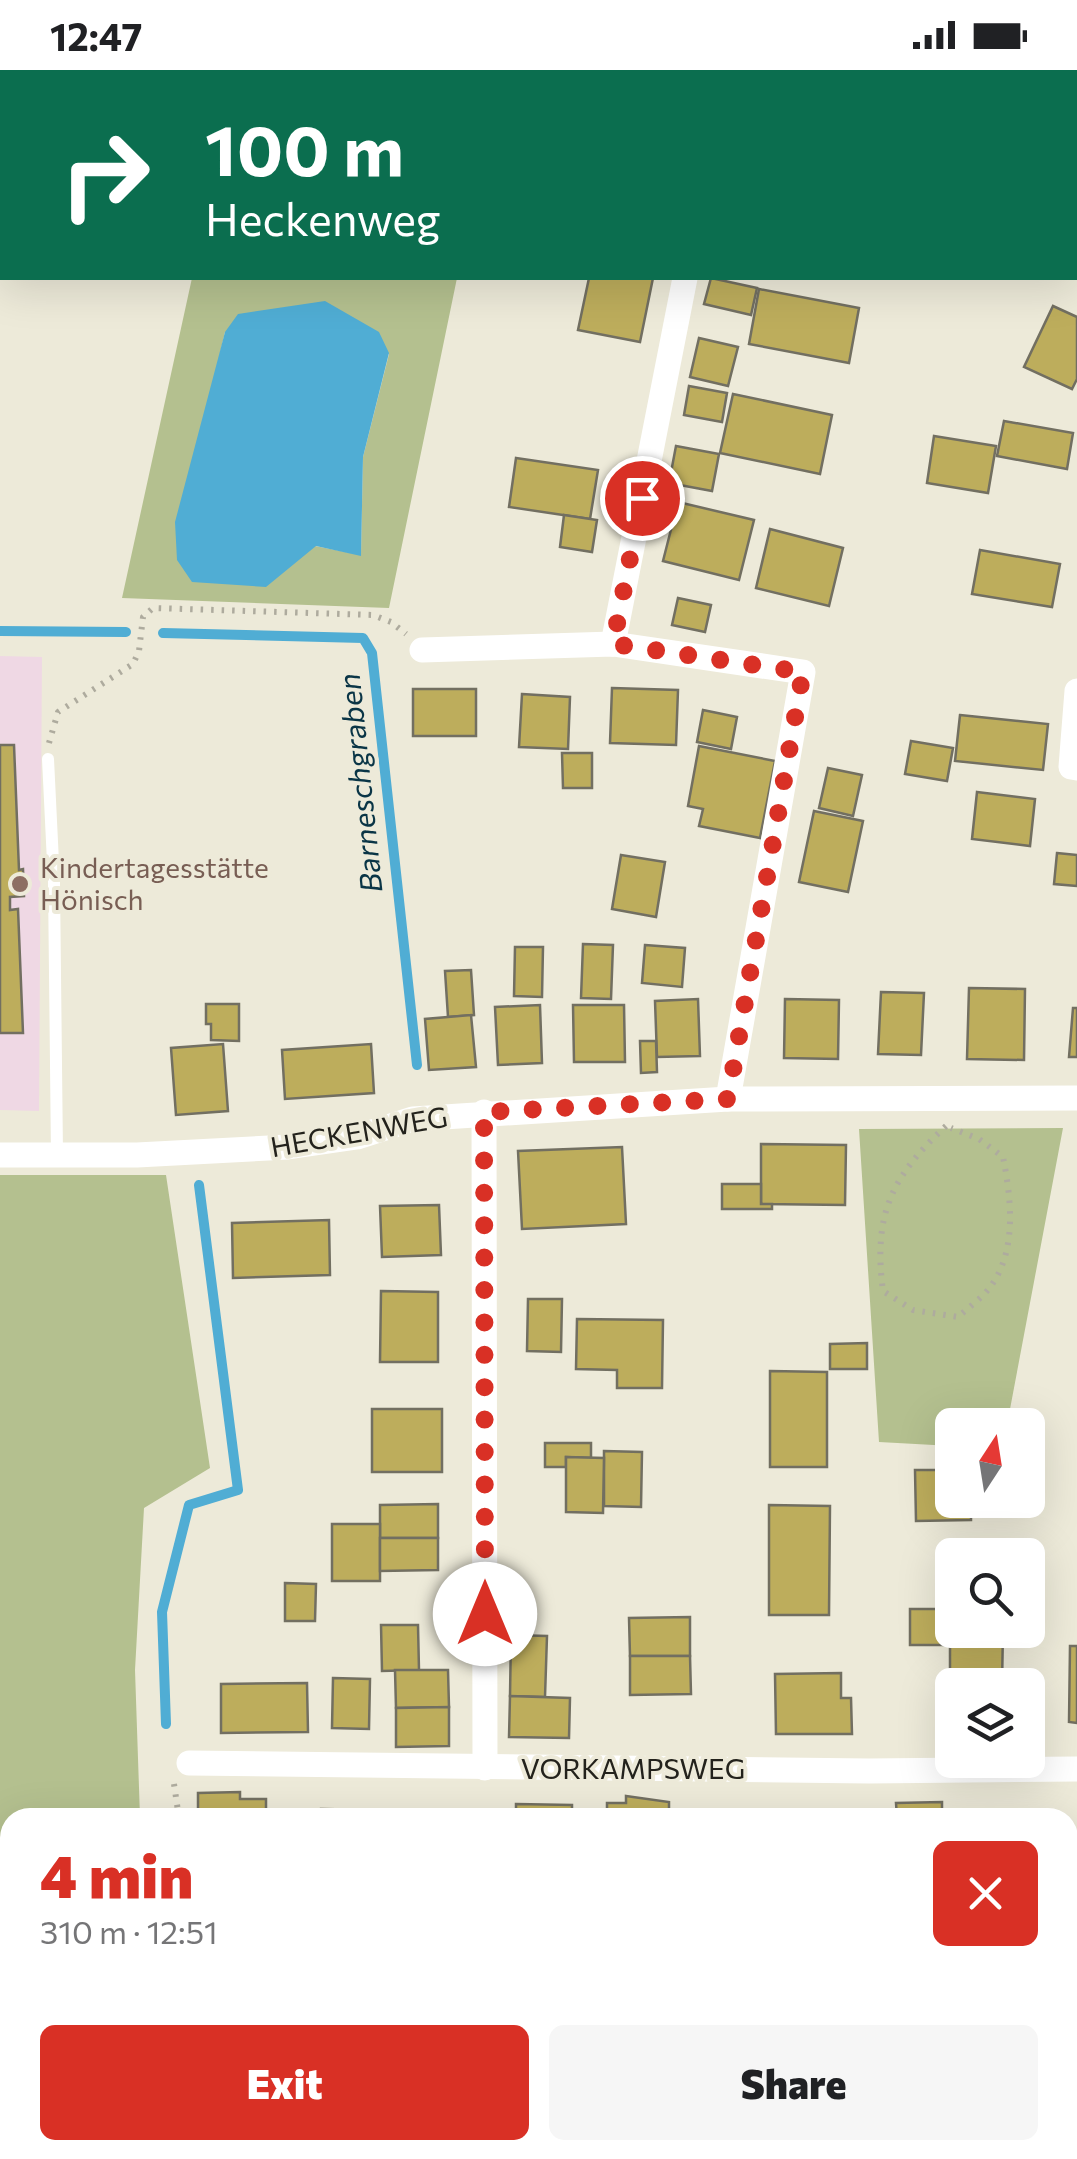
<!DOCTYPE html>
<html lang="en">
<head>
<meta charset="utf-8">
<style>
	:root { --surface:#fff; --page:#f6f6f6; --text:#202124; --muted:#757577; --accent:#d93025 }
	body { margin:0; font-family:Commissioner,sans-serif; background:var(--page); color:var(--text); height:100vh; display:flex; flex-direction:column; font-size:38px; white-space:nowrap }
	* { box-sizing:border-box; margin:0 }
	p { font-size:32px; color:var(--muted) }
	.icon { flex:none; width:55px; height:55px; fill:none; stroke:currentColor; stroke-width:2; stroke-linecap:round; stroke-linejoin:round }
	.map { position:relative; flex:1; overflow:hidden }
	.drawer { position:absolute; left:0px; top:1738px; width:1078px; height:352px; display:flex; flex-direction:column; background:var(--surface); border-radius:30px 30px 0 0; box-shadow:0 10px 40px #0002 }
	.drawer>* { flex:none }
	.guide { position:absolute; left:0px; top:0px; width:1078px; height:210px; box-shadow:0 10px 40px #0002; background:#0b6e4f; color:#fff; overflow:hidden }
	.needle { width:65px; rotate:12deg }
	.tools { position:absolute; left:935px; top:1338px; display:grid; gap:20px }
	.tools a { display:grid; place-items:center; width:110px; height:110px; border-radius:15px; background:var(--surface); box-shadow:0 10px 40px #0002; font-size:50px }
	.pin { position:absolute; display:grid; place-items:center; width:85px; height:85px; color:#fff; margin:-42px; border:5px solid #fff; border-radius:50%; box-shadow:0 2px 10px #0007 }
	.me { position:absolute; width:110px; margin:-55px; rotate:0deg; stroke-linejoin:round; filter:drop-shadow(0 0 8px #0008) }
	.turn { display:flex; align-items:center; gap:35px; height:210px; padding:0 40px; font-size:45px }
	.turn .icon { width:130px; height:130px; stroke-width:2.5 }
	.turn b { display:block; font-size:70px; line-height:85px }
	.round { display:grid; place-items:center; flex:none; width:105px; height:105px; border-radius:15px; background:var(--page) }
	.headline { display:flex; align-items:center; justify-content:space-between; height:170px; padding:0 40px }
	h1 { font-size:60px; font-weight:800; line-height:75px; color:var(--accent) }
	.button { display:flex; gap:20px; margin-top:auto; padding:20px 40px }
	.button a { flex:1; height:115px; border-radius:15px; background:var(--accent); color:#fff; font-size:40px; font-weight:800; line-height:115px; text-align:center }
	.button a+a { background:var(--page); color:var(--text) }
	.status { display:flex; justify-content:space-between; align-items:center; height:70px; padding:0 50px; background:var(--surface); direction:ltr }
	.status svg { height:28px; fill:currentColor }
	.map>svg:first-child { display:block }
	.education { fill:#efd8e4 }
	.green { fill:#b4c08f; fill-rule:evenodd }
	.water { fill:#50add4 }
	.lines { fill:none; stroke-linecap:round; stroke-linejoin:round }
	.stream { stroke:#50add4; stroke-width:10 }
	.building { fill:#bdad5c; stroke:#726f61; stroke-width:2.5 }
	.path { stroke:#aeab9e; stroke-width:6; stroke-dasharray:2.5 8; stroke-linecap:butt }
	.lane { stroke:#fff; stroke-width:12 }
	.street { stroke:#fff; stroke-width:25 }
	.route { stroke:#d93025; stroke-width:18; stroke-dasharray:0 32.4 }
	.education-dot { fill:#8d6e63; stroke:#edead9; stroke-width:4 }
	.labels { text-anchor:middle; stroke-width:8; stroke-linejoin:round; paint-order:stroke }
	.education-label { font-size:28px; fill:#785e54; stroke:#edead9; text-anchor:start }
	.street-label { font-size:28px; fill:#23221c; stroke:#edead9 }
	.water-label { font-size:30px; font-style:italic; fill:#0a3546; stroke:#edead9 }
</style>
</head>
<body>
<div class="status"><b>12:47</b><svg viewBox="0 0 49 12"><path d="M0 12V9h3v3zM5 12V6h3v6zM10 12V3h3v9zM15 12V0h3v12zM26 1h20v11H26zM47 4h2v5h-2z"/></svg></div>
<div class="map">
<svg width="1077" height="2089" viewBox="0 0 1077 2089">
	<rect width="100%" height="100%" fill="#edead9"/>
	<path class="education" d="M0,586L42,587L39,1041L0,1040Z"/>
	<g class="green">
		<path d="M192,208H457L389,538L122,528ZM225,262L389,284L363,387L361,485L315,476L203,356Z"/>
		<path d="M1063,1058L1007,1355H952V1376L879,1372L859,1059Z"/>
		<path d="M0,1105H166L210,1398L144,1438L135,1600L140,1747L10,1748V1857L0,1858Z"/>
	</g>
	<g class="water">
		<path d="M325,231L379,262L389,283L363,387L361,486L316,476L266,517L192,512L177,490L175,452L225,262L238,244Z"/>
		<path d="M246,2080H472L473,2089H247Z"/>
	</g>
	<g class="lines">
		<g class="stream">
			<path d="M0,561L126,562"/>
			<path d="M163,563L363,568L372,583L417,995"/>
			<path d="M166,1654L162,1542L189,1435L238,1420L199,1115"/>
			<path d="M0,2047H10"/>
		</g>
	</g>
	<g class="building">
		<path d="M589,208H653L640,272L578,260Z"/>
		<path d="M711,208L757,218L751,245L704,234Z"/>
		<path d="M759,219L859,238L849,293L749,274Z"/>
		<path d="M1053,236L1077,247V309L1072,319L1024,297Z"/>
		<path d="M699,268L738,277L728,316L690,307Z"/>
		<path d="M689,316L727,323L722,352L684,345Z"/>
		<path d="M733,324L832,345L820,404L720,383Z"/>
		<path d="M1004,351L1073,363L1067,399L997,386Z"/>
		<path d="M934,366L996,376L988,423L927,413Z"/>
		<path d="M676,376L719,384L712,421L669,413Z"/>
		<path d="M516,388L598,400L590,449L509,437Z"/>
		<path d="M678,432L754,450L739,510L663,491Z"/>
		<path d="M564,445L597,450L592,482L560,477Z"/>
		<path d="M770,459L843,478L829,536L756,518Z"/>
		<path d="M980,480L1060,494L1052,537L972,524Z"/>
		<path d="M678,528L711,535L705,562L672,555Z"/>
		<path d="M612,618L678,620L676,675L610,673Z"/>
		<rect x="413" y="619" width="63" height="47"/>
		<path d="M522,624L570,627L568,679L519,677Z"/>
		<path d="M703,640L737,647L731,679L697,672Z"/>
		<path d="M960,645L1048,654L1043,700L955,691Z"/>
		<path d="M911,671L953,678L947,711L905,704Z"/>
		<path d="M0,675H14L19,800L23,799L24,826L10,827V840L18,839L23,963H0Z"/>
		<path d="M699,676L775,691L760,768L699,756L703,739L688,736Z"/>
		<path d="M562,683H592V718H563Z"/>
		<path d="M828,698L862,705L853,746L819,738Z"/>
		<path d="M977,722L1035,729L1030,776L972,769Z"/>
		<path d="M814,741L863,751L848,822L799,812Z"/>
		<path d="M1057,783L1077,785V816L1054,814Z"/>
		<path d="M621,785L665,792L656,847L612,839Z"/>
		<path d="M583,874L613,875L611,929L581,928Z"/>
		<path d="M645,875L685,878L682,917L642,913Z"/>
		<path d="M515,877H543L542,927L514,926Z"/>
		<path d="M471,900L474,945L448,947L445,901Z"/>
		<path d="M969,918L1025,919L1024,990L967,989Z"/>
		<path d="M881,922L924,923L921,985L878,984Z"/>
		<path d="M698,929L700,986L657,987L655,931Z"/>
		<path d="M785,929L839,930L838,989L784,988Z"/>
		<path d="M206,934H239V971L211,970V954H206Z"/>
		<path d="M540,935L542,993L498,995L495,937Z"/>
		<path d="M573,935H624L625,992H574Z"/>
		<path d="M1073,938H1077V987H1069Z"/>
		<path d="M471,945L476,997L429,1000L425,949Z"/>
		<path d="M640,971H656L657,1002L641,1003Z"/>
		<path d="M223,974L228,1041L176,1045L171,978Z"/>
		<path d="M371,974L374,1023L285,1029L282,980Z"/>
		<path d="M761,1074L846,1075L845,1135L761,1134Z"/>
		<path d="M622,1077L626,1154L522,1159L518,1081Z"/>
		<path d="M722,1114H761V1134H772V1139H722Z"/>
		<path d="M439,1135L441,1185L382,1187L380,1136Z"/>
		<path d="M329,1150L330,1205L233,1208L232,1153Z"/>
		<path d="M381,1221L438,1222V1292H380Z"/>
		<path d="M528,1229H562L561,1282L527,1281Z"/>
		<path d="M577,1249L663,1250L662,1318H617V1300L576,1299Z"/>
		<path d="M867,1273V1299H830V1274Z"/>
		<path d="M770,1301L827,1302V1397H770Z"/>
		<rect x="372" y="1339" width="70" height="63"/>
		<path d="M545,1373H591V1388L566,1387V1397H545Z"/>
		<path d="M604,1381L642,1382L641,1437L604,1436Z"/>
		<path d="M566,1387L604,1388L603,1443L566,1442Z"/>
		<path d="M915,1400H952V1430H971V1450L916,1451Z"/>
		<path d="M438,1434V1468H380V1435Z"/>
		<path d="M769,1435L830,1436L829,1545H769Z"/>
		<rect x="332" y="1454" width="48" height="57"/>
		<path d="M380,1468H438V1500L380,1501Z"/>
		<path d="M285,1513L316,1514L315,1551H285Z"/>
		<path d="M910,1539H952V1560H1003L1002,1615H952L950,1621V1575H910Z"/>
		<path d="M690,1547V1586H630L629,1548Z"/>
		<path d="M381,1555H418L419,1600L382,1601Z"/>
		<path d="M511,1565L547,1566L545,1627L510,1626Z"/>
		<path d="M1070,1576H1077V1653L1069,1652Z"/>
		<path d="M630,1586H690L691,1624L630,1625Z"/>
		<path d="M395,1600H448L449,1637L396,1638Z"/>
		<path d="M841,1603V1628H851L852,1664H776L775,1604Z"/>
		<path d="M333,1608L370,1609L369,1659L332,1658Z"/>
		<path d="M307,1613L308,1662L221,1663V1614Z"/>
		<path d="M510,1626L570,1628L569,1668L509,1667Z"/>
		<path d="M449,1637V1676L396,1677V1638Z"/>
		<path d="M240,1722V1729H266V1748H198V1723Z"/>
		<path d="M626,1726L669,1732V1748H607V1733H626Z"/>
		<path d="M942,1732V1748H897L896,1733Z"/>
		<path d="M516,1734L572,1735V1748H516Z"/>
		<path d="M321,1739L379,1740L378,1748H321Z"/>
		<rect x="923" y="2080" width="51" height="9"/>
	</g>
	<g class="lines">
		<g class="path">
			<path d="M49,673L58,642L133,594L139,581L143,547L153,538L373,545L391,552L406,564"/>
			<path d="M946,1056C891,1107 873,1145 883,1221L913,1240L958,1247C969,1237 985,1226 993,1213C1017,1177 1011,1127 1003,1087L979,1069L951,1058"/>
			<path d="M174,1714L179,1748"/>
			<path d="M233,2080L235,2089"/>
		</g>
		<path class="lane" d="M48,689L54,813L57,1085"/>
		<g class="street">
			<path d="M966,0L970,2"/>
			<path d="M726,2V0"/>
			<path d="M1075,67L1077,69"/>
			<path d="M613,574L685,208"/>
			<path d="M422,580L613,574L803,602L728,1029"/>
			<path d="M1077,621L1071,697L1077,698"/>
			<path d="M484,1042L485,1698"/>
			<path d="M0,1085H137L288,1077L357,1067L413,1049L728,1029L1077,1028"/>
			<path d="M189,1693L869,1701L1077,1699"/>
		</g>
	</g>
	<g class="lines">
		<path class="route" d="M485,1544L484,1042L728,1029L803,602L613,574L642,428"/>
	</g>
	<circle class="education-dot" cx="20" cy="814" r="10"/>
	<g class="labels">
		<g class="education-label">
			<text x="40" y="808">Kindertagesstätte<tspan x="40" dy="32">Hönisch</tspan></text>
		</g>
		<g class="street-label">
			<text transform="translate(359 1062) rotate(-10)" y="10">HECKENWEG</text>
			<text x="633" y="1709">VORKAMPSWEG</text>
		</g>
		<g class="water-label">
			<text transform="translate(361 713) rotate(-96)" y="10">Barneschgraben</text>
		</g>
	</g>
</svg>
<div class="tools">
<a><svg class="needle" viewBox="-14 -14 28 28"><path d="M0-13l5 13h-10z" fill="#e53935"/><path d="M0 13l5-13h-10z" fill="#757577"/></svg></a>
<a><svg class="icon" aria-label="search" viewBox="0 0 24 24"><circle cx="10" cy="10" r="6"/><path d="M15 15l6 6"/></svg></a>
<a><svg class="icon" aria-label="layers" viewBox="0 0 24 24"><path d="M12 4l9 5-9 5-9-5zM3 14l9 5 9-5"/></svg></a>
</div>
<div class="pin" style="left:642px;top:428px;background:#d93025"><svg class="icon" aria-label="arrive" viewBox="0 0 24 24"><path d="M6 21V4h12l-3 4 3 4H6"/></svg></div>
<svg class="me" style="left:485px;top:1544px" viewBox="-20 -20 40 40"><circle r="19" fill="#fff"/><path d="M0-13L10 11 0 6-10 11z" fill="#d93025"/></svg>
<div class="guide">
<div class="turn"><svg class="icon" aria-label="right" viewBox="0 0 24 24"><path d="M7 20v-9h11M14 6l5 5-5 5"/></svg><div><b>100 m</b>Heckenweg</div></div>
</div>
<section class="drawer">
<div class="headline"><div><h1>4 min</h1><p>310 m · 12:51</p></div><a class="round" style="background:#d93025;color:#fff"><svg class="icon" aria-label="close" viewBox="0 0 24 24"><path d="M6 6l12 12M18 6L6 18"/></svg></a></div>
<div class="button"><a>Exit</a><a>Share</a></div>
</section>
</div>
</body>
</html>
